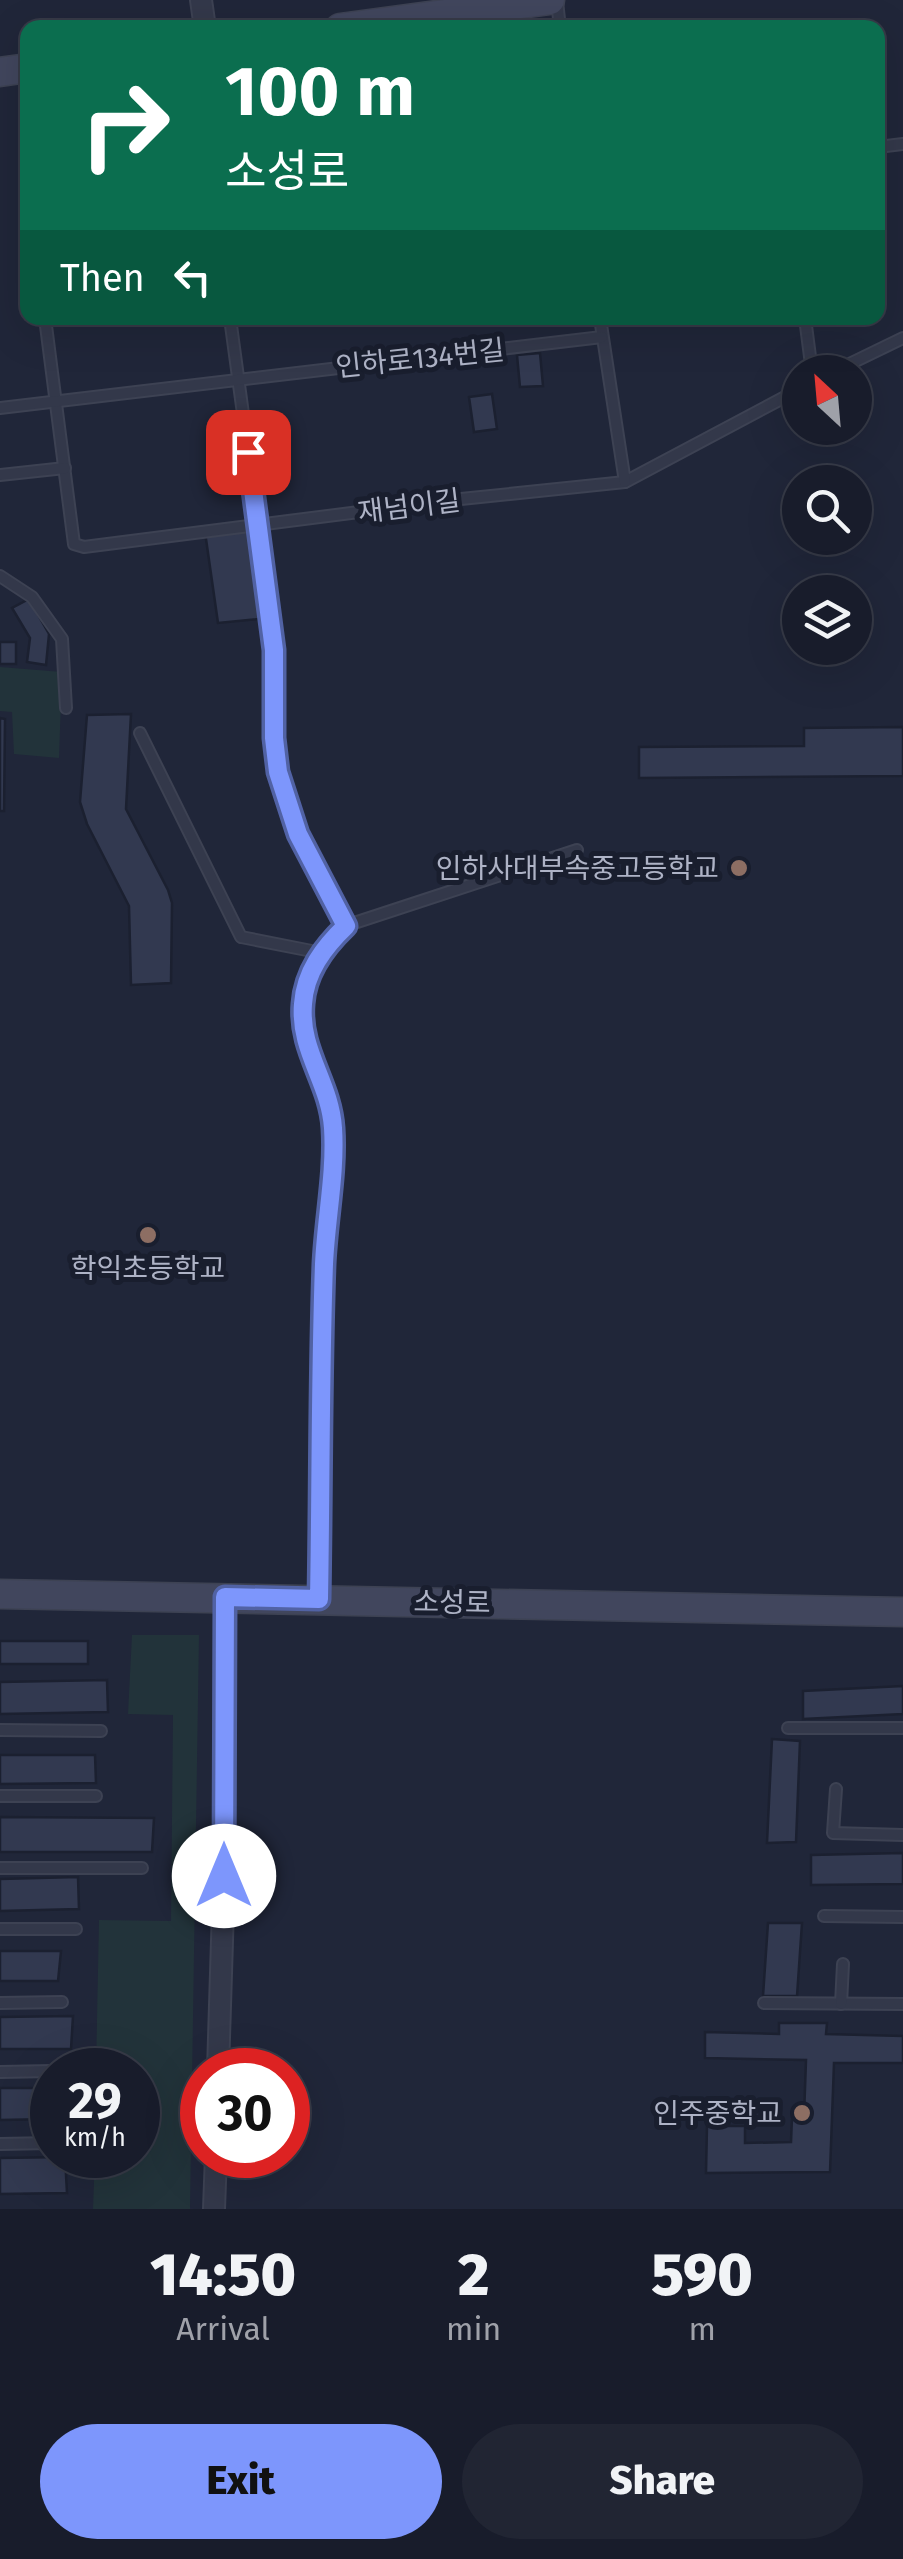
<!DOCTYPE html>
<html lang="en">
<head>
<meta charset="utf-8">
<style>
	:root { --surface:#181c2b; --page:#212533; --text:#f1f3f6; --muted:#9fa1a9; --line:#363a47; --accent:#7d96fc }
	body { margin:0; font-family:"Fira Sans","Noto Sans KR",sans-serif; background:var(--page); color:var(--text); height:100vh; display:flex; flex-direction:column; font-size:38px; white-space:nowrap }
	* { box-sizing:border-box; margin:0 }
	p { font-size:32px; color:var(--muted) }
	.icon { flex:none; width:55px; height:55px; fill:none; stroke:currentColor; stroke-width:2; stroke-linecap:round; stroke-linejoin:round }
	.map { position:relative; height:2209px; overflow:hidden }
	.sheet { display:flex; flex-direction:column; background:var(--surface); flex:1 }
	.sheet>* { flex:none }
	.guide { position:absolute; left:20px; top:20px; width:865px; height:305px; border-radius:20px; box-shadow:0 10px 40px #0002,0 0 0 2px var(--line); background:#0b6e4f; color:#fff; overflow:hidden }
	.needle { width:65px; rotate:334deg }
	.controls { position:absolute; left:782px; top:355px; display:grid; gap:20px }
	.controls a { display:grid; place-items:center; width:90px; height:90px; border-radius:50%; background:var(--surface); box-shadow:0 10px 40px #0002,0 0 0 2px var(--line); font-size:50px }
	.speed { position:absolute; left:30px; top:2048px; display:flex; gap:20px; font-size:50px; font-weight:700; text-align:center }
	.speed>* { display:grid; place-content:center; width:130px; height:130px; border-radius:50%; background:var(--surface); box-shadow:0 10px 40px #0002,0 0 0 2px var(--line); line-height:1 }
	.speed small { font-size:25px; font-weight:400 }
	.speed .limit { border:15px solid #d22; background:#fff; color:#111 }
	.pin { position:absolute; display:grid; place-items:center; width:85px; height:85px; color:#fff; margin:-42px; border-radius:20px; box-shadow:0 5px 15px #0006 }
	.me { position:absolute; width:110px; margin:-55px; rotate:0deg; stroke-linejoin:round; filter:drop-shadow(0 0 8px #0008) }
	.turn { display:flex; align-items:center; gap:35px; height:210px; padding:0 40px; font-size:45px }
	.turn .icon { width:130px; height:130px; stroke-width:2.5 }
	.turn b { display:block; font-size:70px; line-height:85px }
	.then { display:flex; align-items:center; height:95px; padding:0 40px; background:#0003; gap:20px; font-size:38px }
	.eta { display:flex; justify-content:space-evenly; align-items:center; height:170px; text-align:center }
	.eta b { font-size:60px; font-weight:800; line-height:70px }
	.cta { display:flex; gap:20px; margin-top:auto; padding:20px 40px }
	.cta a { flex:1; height:115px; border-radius:60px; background:var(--accent); color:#111; font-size:40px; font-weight:800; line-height:115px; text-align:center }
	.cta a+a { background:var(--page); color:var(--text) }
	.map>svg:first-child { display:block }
	.green { fill:#22333a }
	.building { fill:#323950; stroke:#1b2030; stroke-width:2.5 }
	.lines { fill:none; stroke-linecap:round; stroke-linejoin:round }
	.lane-casing { stroke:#3d4253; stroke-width:14 }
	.street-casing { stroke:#3d4253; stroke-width:24 }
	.secondary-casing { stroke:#3d4253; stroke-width:31 }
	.lane { stroke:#33384a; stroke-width:10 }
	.street { stroke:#33384a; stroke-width:20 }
	.secondary { stroke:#41465d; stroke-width:28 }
	.route-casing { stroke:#5162a4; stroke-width:25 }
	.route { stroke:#7d96fc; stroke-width:18 }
	.education-dot { fill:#8d6e63; stroke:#191e2e; stroke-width:4 }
	.labels { text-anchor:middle; stroke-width:10; stroke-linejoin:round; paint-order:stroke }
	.street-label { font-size:28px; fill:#aeb3c6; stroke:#191e2e }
	.poi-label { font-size:28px; fill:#aeb3c6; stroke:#191e2e; text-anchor:end }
</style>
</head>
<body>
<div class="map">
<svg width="903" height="2209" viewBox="0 0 903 2209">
	<rect width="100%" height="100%" fill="#202639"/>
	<g class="green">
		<path d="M0,667L62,672L59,758L14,754L12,712L0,711Z"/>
		<path d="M132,1635H199L190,2209H93L95,2155H138V2070H96L99,1920L171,1921L173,1715L128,1714Z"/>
	</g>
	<g class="building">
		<path d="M540,353L543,386L520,387L517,355Z"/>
		<path d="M492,394L497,429L474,432L469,397Z"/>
		<path d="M257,525L270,618L218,623L205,532Z"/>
		<path d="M29,599L49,634L46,665L27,662L30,638L12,608Z"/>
		<rect x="0" y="642" width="16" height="22"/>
		<path d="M131,714L126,809L168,890L172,903L171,983L131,985L129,906L87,824L80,802L87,715Z"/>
		<path d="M0,718L5,719L4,811H0Z"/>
		<path d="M903,727V776L639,778V747L804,746V728Z"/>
		<rect x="0" y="1641" width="88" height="23"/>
		<path d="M107,1680L108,1712L0,1714V1682Z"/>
		<path d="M903,1686V1714L803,1719V1691Z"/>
		<path d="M772,1739L800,1741L796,1842L767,1843Z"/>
		<path d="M0,1755H95L96,1783L0,1784Z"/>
		<path d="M0,1817L154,1818L152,1852H0Z"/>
		<path d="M903,1853V1884L811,1885V1855Z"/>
		<path d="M78,1877L79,1909L0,1911V1879Z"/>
		<path d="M768,1923H802L797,1996H763Z"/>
		<path d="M0,1951H61L58,1981H0Z"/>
		<path d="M73,2016L71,2049H0V2017Z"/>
		<path d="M779,2023H827L826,2034L903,2036V2063H834L830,2172L706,2173L707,2126H745V2143L791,2142L792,2117H804L806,2060L705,2058V2032L779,2034Z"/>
		<path d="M0,2088H52V2119L0,2120Z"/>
		<path d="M65,2157L67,2193L0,2194V2158Z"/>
	</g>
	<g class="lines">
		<defs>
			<g id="lane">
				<path d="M557,1L560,28"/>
				<path d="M878,147L903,144"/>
				<path d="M45,318L74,544L84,547L461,499L625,482L800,389"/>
				<path d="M230,318L275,650L274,738L278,771L298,834L345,926"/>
				<path d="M600,318L625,482"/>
				<path d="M805,318L812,372"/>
				<path d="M833,372L903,338"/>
				<path d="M0,408L602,337"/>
				<path d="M0,475L65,468"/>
				<path d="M0,576L32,597L62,639L66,708"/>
				<path d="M241,937L140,733L241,937L322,953"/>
				<path d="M319,1597C321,1488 322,1380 324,1271C325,1223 336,1174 333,1127C329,1082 299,1051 303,1004C305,972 325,947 345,926L577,850"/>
				<path d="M788,1728H903"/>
				<path d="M0,1730L101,1731"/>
				<path d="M836,1789L833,1833L903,1835"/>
				<path d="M0,1796H96"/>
				<path d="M0,1868H142"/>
				<path d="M824,1916L903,1917"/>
				<path d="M0,1929H76"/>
				<path d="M0,2003L62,2002"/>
				<path d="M764,2003L903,2004"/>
				<path d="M841,2004L843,1964"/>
				<path d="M0,2072L52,2071"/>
				<path d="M0,2144L52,2143"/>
			</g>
			<g id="street">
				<path d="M201,0L205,28"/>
				<path d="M218,2070L224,1876L225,1597"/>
				<path d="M214,2209L216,2155"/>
			</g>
			<g id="secondary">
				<path d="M340,28L550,0"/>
				<path d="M0,72L28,68"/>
				<path d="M0,1594L903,1612"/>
			</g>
		</defs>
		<use href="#lane" class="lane-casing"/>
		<use href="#street" class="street-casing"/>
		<use href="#secondary" class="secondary-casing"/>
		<use href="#lane" class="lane"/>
		<use href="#street" class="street"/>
		<use href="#secondary" class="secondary"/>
	</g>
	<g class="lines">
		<defs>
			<path id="route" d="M224,1876L225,1597L319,1599C321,1487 320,1375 324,1264C326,1219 336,1172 333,1128C330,1082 299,1051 303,1004C305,972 324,947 346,926L298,834L278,772L274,738V650L248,452"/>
		</defs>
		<use href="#route" class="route-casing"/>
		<use href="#route" class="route"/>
	</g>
	<g class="education-dot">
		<circle cx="739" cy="868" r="10"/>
		<circle cx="148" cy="1235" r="10"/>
		<circle cx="802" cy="2113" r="10"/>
	</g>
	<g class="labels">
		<g class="street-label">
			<text transform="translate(420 358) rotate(-6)" y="10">인하로134번길</text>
			<text transform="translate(409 506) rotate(-7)" y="10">재넘이길</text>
			<text transform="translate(452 1602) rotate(1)" y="10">소성로</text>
		</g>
		<g class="poi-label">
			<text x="719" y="878">인하사대부속중고등학교</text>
			<text x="148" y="1278" text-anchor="middle">학익초등학교</text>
			<text x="782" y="2123">인주중학교</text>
		</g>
	</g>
</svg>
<div class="controls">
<a><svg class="needle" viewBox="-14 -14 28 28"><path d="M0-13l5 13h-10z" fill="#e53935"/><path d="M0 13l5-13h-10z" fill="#9fa1a9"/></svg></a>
<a><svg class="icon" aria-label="search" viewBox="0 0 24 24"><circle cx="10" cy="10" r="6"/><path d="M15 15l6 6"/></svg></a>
<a><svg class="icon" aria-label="layers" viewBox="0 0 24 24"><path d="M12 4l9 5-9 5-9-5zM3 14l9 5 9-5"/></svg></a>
</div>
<div class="speed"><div>29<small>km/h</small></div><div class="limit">30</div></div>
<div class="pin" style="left:248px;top:452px;background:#d93025"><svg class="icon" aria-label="arrive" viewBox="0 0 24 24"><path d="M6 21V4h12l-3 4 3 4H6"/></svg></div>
<svg class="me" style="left:224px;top:1876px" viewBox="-20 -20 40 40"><circle r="19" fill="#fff"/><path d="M0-13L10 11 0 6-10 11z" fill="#7d96fc"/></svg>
<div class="guide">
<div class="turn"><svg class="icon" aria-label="right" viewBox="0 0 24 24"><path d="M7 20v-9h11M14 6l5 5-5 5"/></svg><div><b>100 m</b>소성로</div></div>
<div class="then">Then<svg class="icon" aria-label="left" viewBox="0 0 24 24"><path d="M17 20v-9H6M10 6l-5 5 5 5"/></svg></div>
</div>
</div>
<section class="sheet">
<div class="eta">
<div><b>14:50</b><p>Arrival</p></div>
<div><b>2</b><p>min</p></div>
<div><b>590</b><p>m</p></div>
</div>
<div class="cta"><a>Exit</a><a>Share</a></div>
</section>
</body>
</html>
